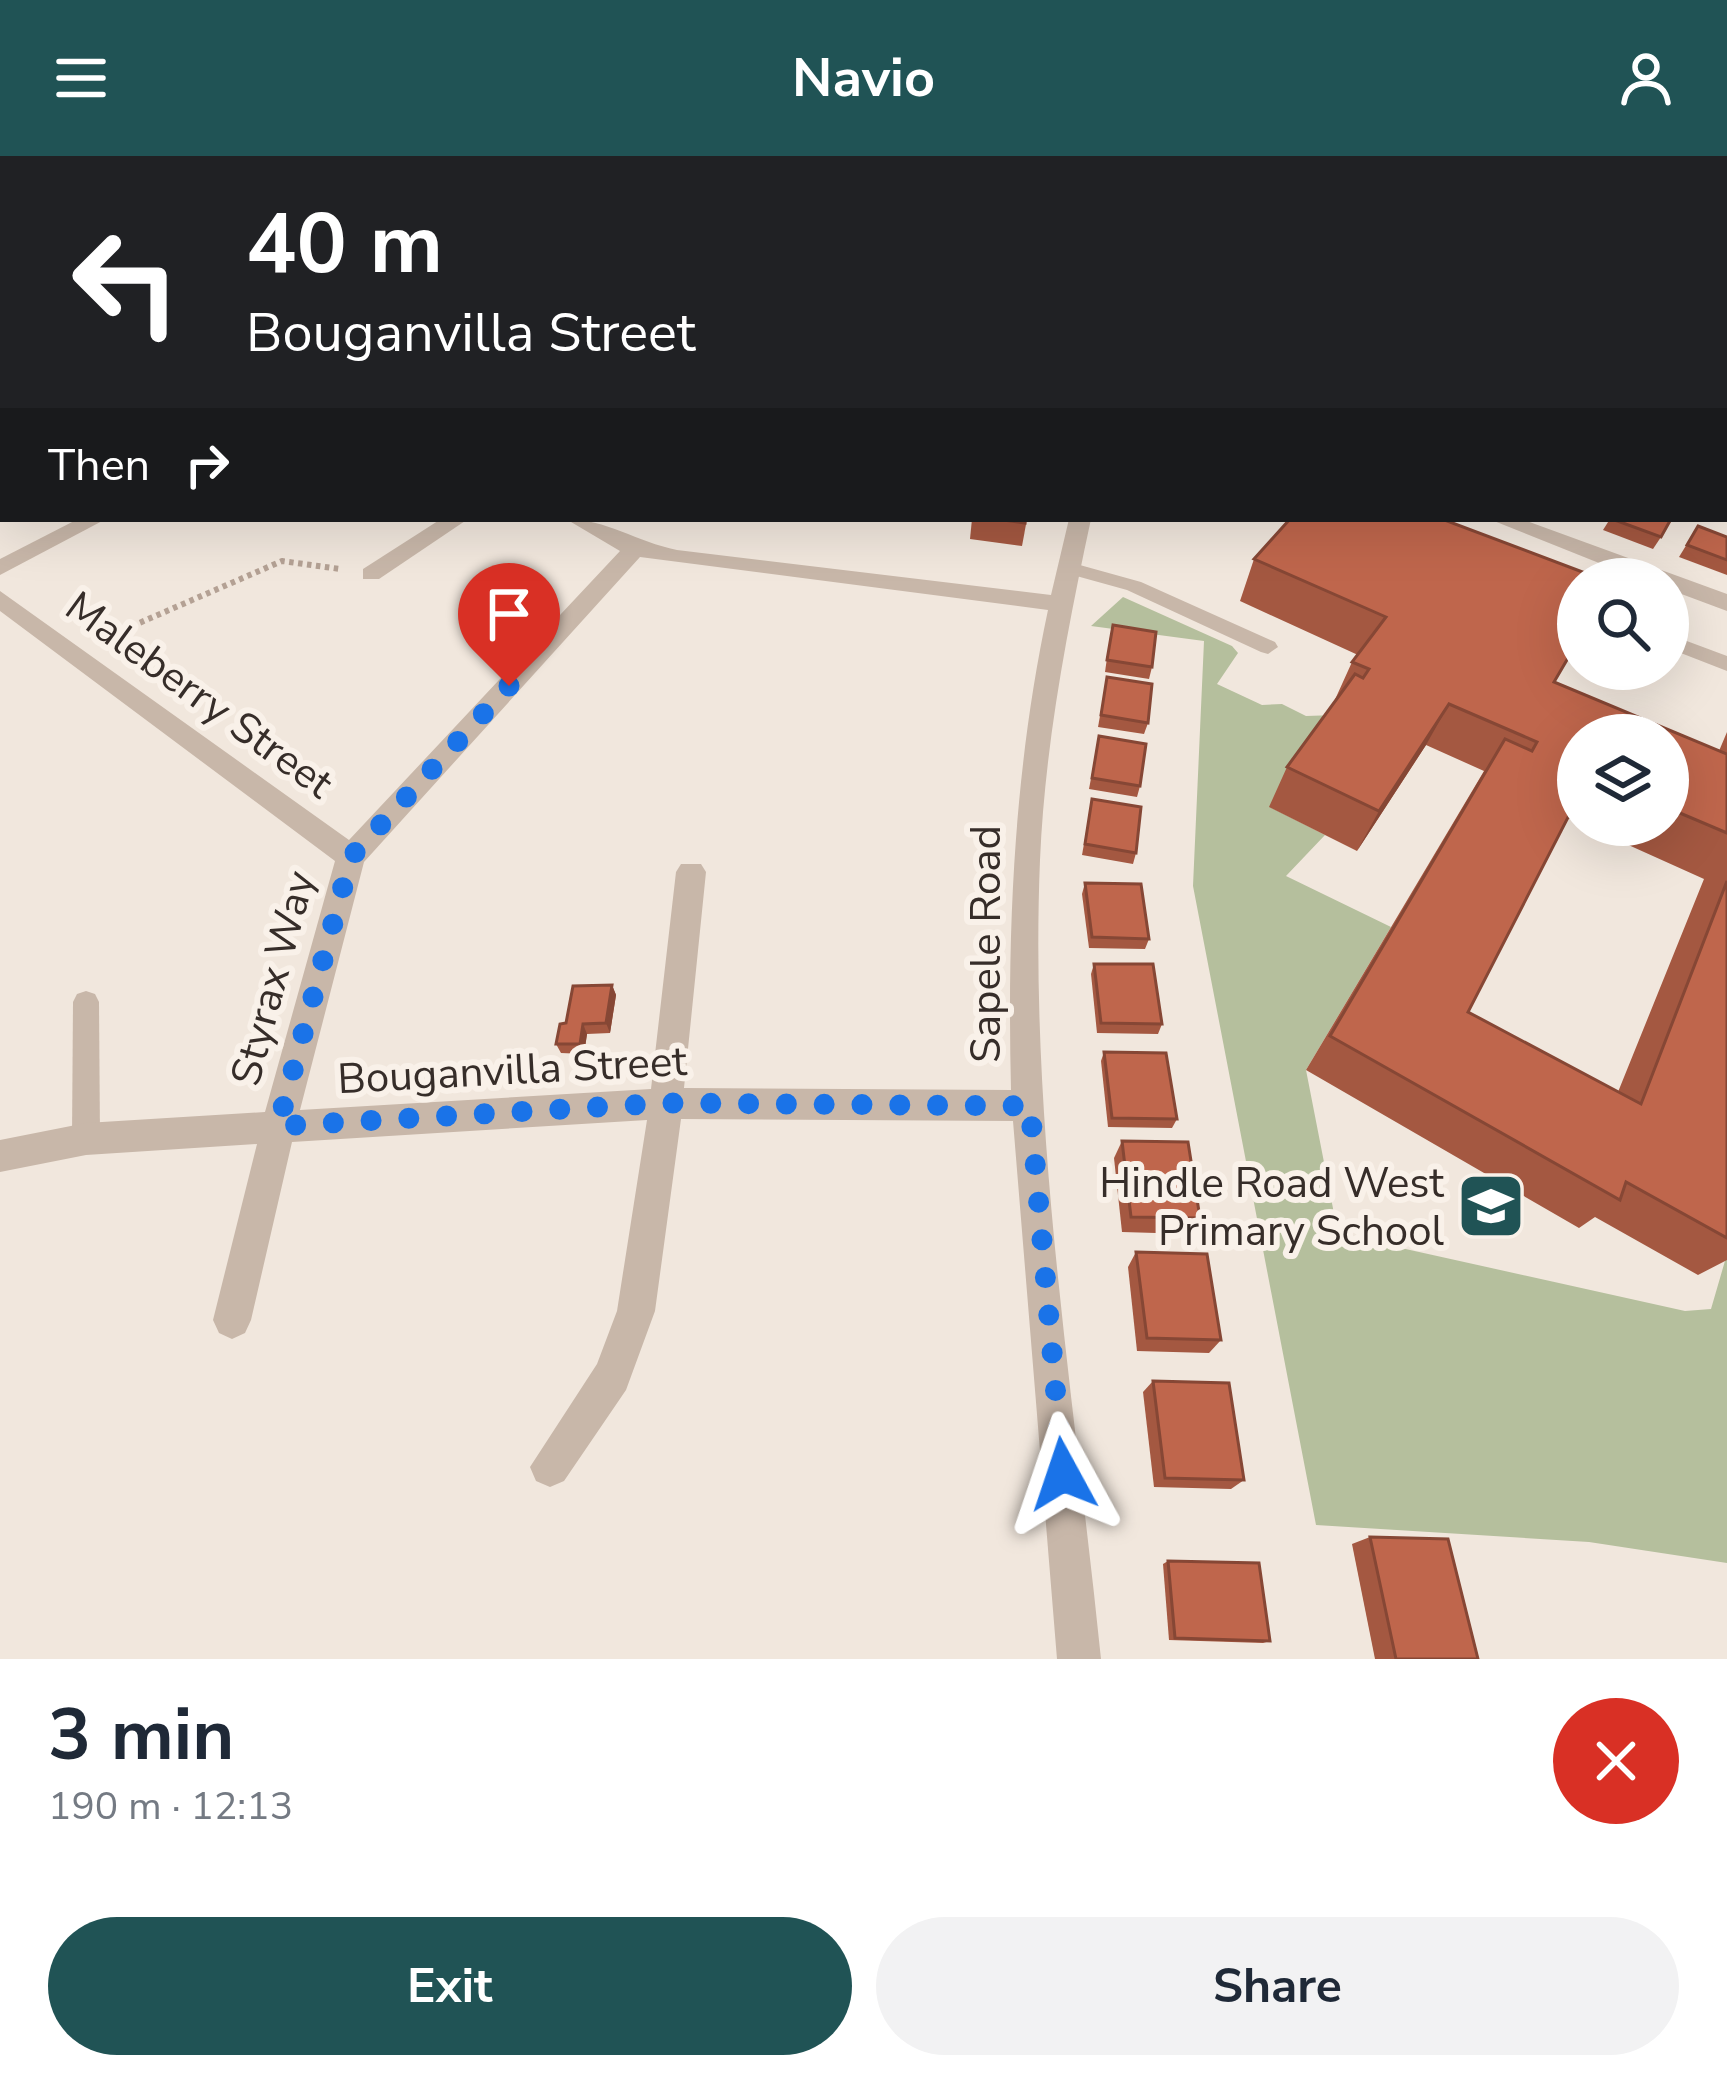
<!DOCTYPE html>
<html lang="en">
<head>
<meta charset="utf-8">
<style>
	:root { --surface:#fff; --page:#f2f2f3; --text:#1f2937; --muted:#747a83; --accent:#205355 }
	body { margin:0; font-family:"Nunito Sans",sans-serif; background:var(--page); color:var(--text); height:100vh; display:flex; flex-direction:column; font-size:45px; white-space:nowrap }
	* { box-sizing:border-box; margin:0 }
	p { font-size:39px; color:var(--muted) }
	.icon { flex:none; width:66px; height:66px; fill:none; stroke:currentColor; stroke-width:2; stroke-linecap:round; stroke-linejoin:round }
	.map { position:relative; height:1503px; overflow:hidden }
	.side { display:flex; flex-direction:column; background:var(--surface); flex:1 }
	.side>* { flex:none }
	.banner { position:absolute; left:0px; top:0px; width:1728px; height:366px; box-shadow:0 12px 48px #0002; background:#202124; color:#fff; overflow:hidden }
	.fabs { position:absolute; left:1557px; top:402px; display:grid; gap:24px }
	.fabs a { display:grid; place-items:center; width:132px; height:132px; border-radius:50%; background:var(--surface); box-shadow:0 12px 48px #0002; font-size:60px }
	.pin { position:absolute; display:grid; place-items:center; width:102px; height:102px; color:#fff; margin:-123px -51px; border-radius:50% 50% 50% 0; rotate:-45deg; box-shadow:0 0 12px #0007 }
	.pin .icon { rotate:45deg }
	.me { position:absolute; width:132px; margin:-66px; rotate:355deg; stroke-linejoin:round; filter:drop-shadow(0 0 9px #0008) }
	.turn { display:flex; align-items:center; gap:42px; height:252px; padding:0 48px; font-size:54px }
	.turn .icon { width:156px; height:156px; stroke-width:2.5 }
	.turn b { display:block; font-size:84px; line-height:102px }
	.then { display:flex; align-items:center; height:114px; padding:0 48px; background:#0003; gap:24px; font-size:45px }
	.round { display:grid; place-items:center; flex:none; width:126px; height:126px; border-radius:63px; background:var(--page) }
	.summary { display:flex; align-items:center; justify-content:space-between; height:204px; padding:0 48px }
	h1 { font-size:72px; font-weight:700; line-height:90px }
	.action { display:flex; gap:24px; margin-top:auto; padding:24px 48px }
	.action a { flex:1; height:138px; border-radius:72px; background:var(--accent); color:#fff; font-size:48px; font-weight:700; line-height:138px; text-align:center }
	.action a+a { background:var(--page); color:var(--text) }
	header { display:flex; justify-content:space-between; align-items:center; height:156px; padding:0 48px; background:var(--accent); color:#fff; font-size:54px; font-weight:700 }
	.map>svg:first-child { display:block }
	.green { fill:#b5bf9d }
	.lines { fill:none; stroke-linecap:round; stroke-linejoin:round }
	.path { stroke:#b4a194; stroke-width:6; stroke-dasharray:4.5 4.5; stroke-linecap:butt }
	.lane { fill:#c8b7a9; fill-rule:evenodd }
	.street { fill:#c8b7a9; fill-rule:evenodd }
	.secondary { fill:#9c867b; fill-rule:evenodd }
	.wall { fill:#a45841; fill-rule:evenodd }
	.shaded-wall { fill:#864735 }
	.building { fill:#bf664c; stroke:#864735; stroke-width:3 }
	.route { stroke:#1a73e8; stroke-width:21; stroke-dasharray:0 37.8 }
	.labels { text-anchor:middle; stroke-width:12; stroke-linejoin:round; paint-order:stroke }
	.street-label { font-size:42px; fill:#362d29; stroke:#f9f1e9 }
	.poi-label { font-size:42px; fill:#362d29; stroke:#f9f1e9; text-anchor:end }
</style>
</head>
<body>
<header><svg class="icon" aria-label="menu" viewBox="0 0 24 24"><path d="M4 6h16M4 12h16M4 18h16"/></svg>Navio<svg class="icon" aria-label="person" viewBox="0 0 24 24"><circle cx="12" cy="8" r="4"/><path d="M4 21q1-7 8-7t8 7"/></svg></header>
<div class="map">
<svg width="1727" height="1503" viewBox="0 0 1727 1503">
	<rect width="100%" height="100%" fill="#f1e7dd"/>
	<path class="green" d="M1123,441L1232,490L1238,497L1217,528L1262,549L1282,548L1306,560L1336,559L1270,651L1325,679L1286,720L1391,771L1306,914L1338,1078L1685,1155L1711,1153L1727,1098V1407L1589,1386L1316,1369L1193,730L1204,485L1091,470Z"/>
	<g class="lines">
		<path class="path" d="M107,481L282,405L340,413"/>
		<g class="lane">
			<path d="M1069,406L1141,426L1275,486L1278,491L1268,498L1261,496L1127,434L1062,416L1060,412Z"/>
			<path d="M1668,478L1727,500V515L1668,492Z"/>
			<path d="M86,835L95,838L99,846L100,983L96,992L86,996L76,992L72,983L73,846L77,838Z"/>
		</g>
		<g class="street">
			<path d="M304,0H325L302,3Z"/>
			<path d="M502,0H525L527,3H504Z"/>
			<path d="M782,0H802L780,3Z"/>
			<path d="M1025,0H1044L1023,3Z"/>
			<path d="M1143,0H1168L1170,3H1145Z"/>
			<path d="M1279,0H1297L1277,3Z"/>
			<path d="M1526,0H1543L1524,3Z"/>
			<path d="M1725,72H1727L1725,85Z"/>
			<path d="M0,119H3L0,130Z"/>
			<rect x="1725" y="157" width="2" height="12"/>
			<path d="M78,363H106L0,419V403Z"/>
			<path d="M441,363H468L379,423H363V413Z"/>
			<path d="M566,363C606,363 637,386 677,394L1051,439L1069,363H1091C1067,475 1045,588 1040,704C1029,970 1074,1239 1101,1503H1057L1013,965L681,963L655,1155L626,1234L564,1325L550,1331L536,1325L530,1311L597,1208L617,1155L647,964L292,986L251,1164L245,1177L232,1183L219,1177L213,1164L257,988L86,999L0,1016V984L86,967L265,956L335,705L0,455V435L349,684L620,395ZM640,401L1048,454C1014,614 1007,771 1011,934L684,932L706,716L701,708H681L676,716L651,933L300,954L364,706Z"/>
			<path d="M1489,363H1521L1727,438V455L1668,433V423H1639Z"/>
		</g>
		<g class="secondary">
			<path d="M36,0H61L34,3Z"/>
			<path d="M3,8V18L0,19V9Z"/>
		</g>
	</g>
	<g class="wall">
		<path d="M1194,0H1235L1234,3H1198L1194,2Z"/>
		<path d="M1320,0H1371L1370,3H1319Z"/>
		<path d="M972,363H1027L1022,390L970,383Z"/>
		<path d="M1610,363L1661,381L1653,393L1603,374Z"/>
		<path d="M1698,370L1727,381V419L1679,401Z"/>
		<path d="M1254,403L1719,595L1727,576V1104L1698,1119L1595,1061L1579,1072L1306,914L1484,615L1426,589L1357,695L1269,651L1287,611L1333,548L1352,506L1358,499L1240,445ZM1578,579H1668V669H1584L1704,723L1618,936L1468,856L1568,662L1578,666Z"/>
		<path d="M1110,481L1152,511L1149,523L1105,516Z"/>
		<path d="M1107,521L1148,567L1144,578L1098,571Z"/>
		<path d="M1099,580L1140,630L1137,641L1089,633Z"/>
		<path d="M1092,643L1136,697L1133,708L1082,699Z"/>
		<path d="M1085,727L1149,783L1145,793L1089,792L1082,738Z"/>
		<path d="M1094,808L1162,868L1158,878L1097,877L1091,818Z"/>
		<path d="M612,829L616,839L610,877L587,878L584,898L561,897L556,888L566,867Z"/>
		<path d="M1104,896L1177,963L1172,972L1108,971L1101,905Z"/>
		<path d="M1122,985L1200,1062L1190,1078L1122,1076L1114,1002Z"/>
		<path d="M1136,1096L1221,1184L1209,1197L1137,1195L1128,1111Z"/>
		<path d="M1153,1225L1244,1324L1231,1333L1154,1331L1143,1236Z"/>
		<path d="M1370,1381L1478,1503H1375L1352,1388Z"/>
		<path d="M1168,1405L1270,1485L1263,1487L1169,1484L1163,1408Z"/>
	</g>
	<g class="shaded-wall">
		<path d="M84,0H159L150,3H85Z"/>
		<path d="M1449,548L1426,589L1357,695L1379,655Z"/>
		<path d="M612,829L616,839L610,877L606,867Z"/>
		<path d="M583,868L587,878L584,898L580,888Z"/>
	</g>
	<g class="building">
		<path d="M996,363H1025V367Z"/>
		<path d="M1290,363H1442L1601,423H1578V485L1554,526L1727,598V677L1668,652V579H1578V642L1468,856L1641,948L1727,725V1082L1626,1026L1620,1044L1330,880L1505,583L1532,595L1537,586L1449,548L1379,655L1287,611L1355,518L1363,522L1369,513L1352,506L1386,461L1254,403Z"/>
		<path d="M1612,363H1671L1661,381Z"/>
		<path d="M1698,370L1727,381V404L1687,389Z"/>
		<path d="M1113,469L1156,476L1152,511L1107,504Z"/>
		<path d="M1107,521L1152,528L1148,567L1101,559Z"/>
		<path d="M1099,580L1146,588L1140,630L1092,622Z"/>
		<path d="M1092,643L1141,651L1136,697L1085,688Z"/>
		<path d="M1085,727L1141,728L1149,783L1092,781Z"/>
		<path d="M1094,808H1153L1162,868L1101,867Z"/>
		<path d="M612,829L606,867L583,868L580,888H556L560,868L566,867L573,830Z"/>
		<path d="M1104,896L1166,897L1177,963L1112,962Z"/>
		<path d="M1122,985L1188,986L1200,1062L1131,1061Z"/>
		<path d="M1136,1096L1207,1098L1221,1184L1147,1182Z"/>
		<path d="M1153,1225L1229,1227L1244,1324L1165,1322Z"/>
		<path d="M1370,1381L1448,1383L1478,1503H1396Z"/>
		<path d="M1168,1405L1259,1407L1270,1485L1175,1482Z"/>
	</g>
	<g class="lines">
		<path class="route" d="M509,530L351,701L278,970L666,947L1030,950L1063,1318"/>
	</g>
	<defs>
		<symbol id="school-square" viewBox="-11 -11 22 22"><rect x="-9" y="-9" width="18" height="18" rx="4" fill="#205355" stroke="#f9f1e9"/><path d="M0-5L7-2L0 1L-7-2ZM-4 1L0 2.5L4 1V4Q0 6-4 4Z" fill="#fff"/></symbol>
	</defs>
	<g fill-rule="evenodd">
		<use href="#school-square" x="1453" y="1012" width="76" height="76"/>
	</g>
	<g class="labels">
		<g class="street-label">
			<text transform="translate(200 538) rotate(36)" y="15">Maleberry Street</text>
			<text transform="translate(985 788) rotate(-90)" y="15">Sapele Road</text>
			<text transform="translate(272 822) rotate(-75)" y="15">Styrax Way</text>
			<text transform="translate(512 913) rotate(-3)" y="15">Bouganvilla Street</text>
		</g>
		<g class="poi-label">
			<text x="1444" y="1041">Hindle Road West<tspan x="1444" dy="48">Primary School</tspan></text>
		</g>
	</g>
</svg>
<div class="fabs">
<a><svg class="icon" aria-label="search" viewBox="0 0 24 24"><circle cx="10" cy="10" r="6"/><path d="M15 15l6 6"/></svg></a>
<a><svg class="icon" aria-label="layers" viewBox="0 0 24 24"><path d="M12 4l9 5-9 5-9-5zM3 14l9 5 9-5"/></svg></a>
</div>
<div class="pin" style="left:509px;top:530px;background:#d93025"><svg class="icon" aria-label="arrive" viewBox="0 0 24 24"><path d="M6 21V4h12l-3 4 3 4H6"/></svg></div>
<svg class="me" style="left:1063px;top:1318px" viewBox="-20 -20 40 40"><path d="M0-17L14 15 0 8-14 15z" fill="#1a73e8" stroke="#fff" stroke-width="4"/></svg>
<div class="banner">
<div class="turn"><svg class="icon" aria-label="left" viewBox="0 0 24 24"><path d="M17 20v-9H6M10 6l-5 5 5 5"/></svg><div><b>40 m</b>Bouganvilla Street</div></div>
<div class="then">Then<svg class="icon" aria-label="right" viewBox="0 0 24 24"><path d="M7 20v-9h11M14 6l5 5-5 5"/></svg></div>
</div>
</div>
<section class="side">
<div class="summary"><div><h1>3 min</h1><p>190 m · 12:13</p></div><a class="round" style="background:#d93025;color:#fff"><svg class="icon" aria-label="close" viewBox="0 0 24 24"><path d="M6 6l12 12M18 6L6 18"/></svg></a></div>
<div class="action"><a>Exit</a><a>Share</a></div>
</section>
</body>
</html>
